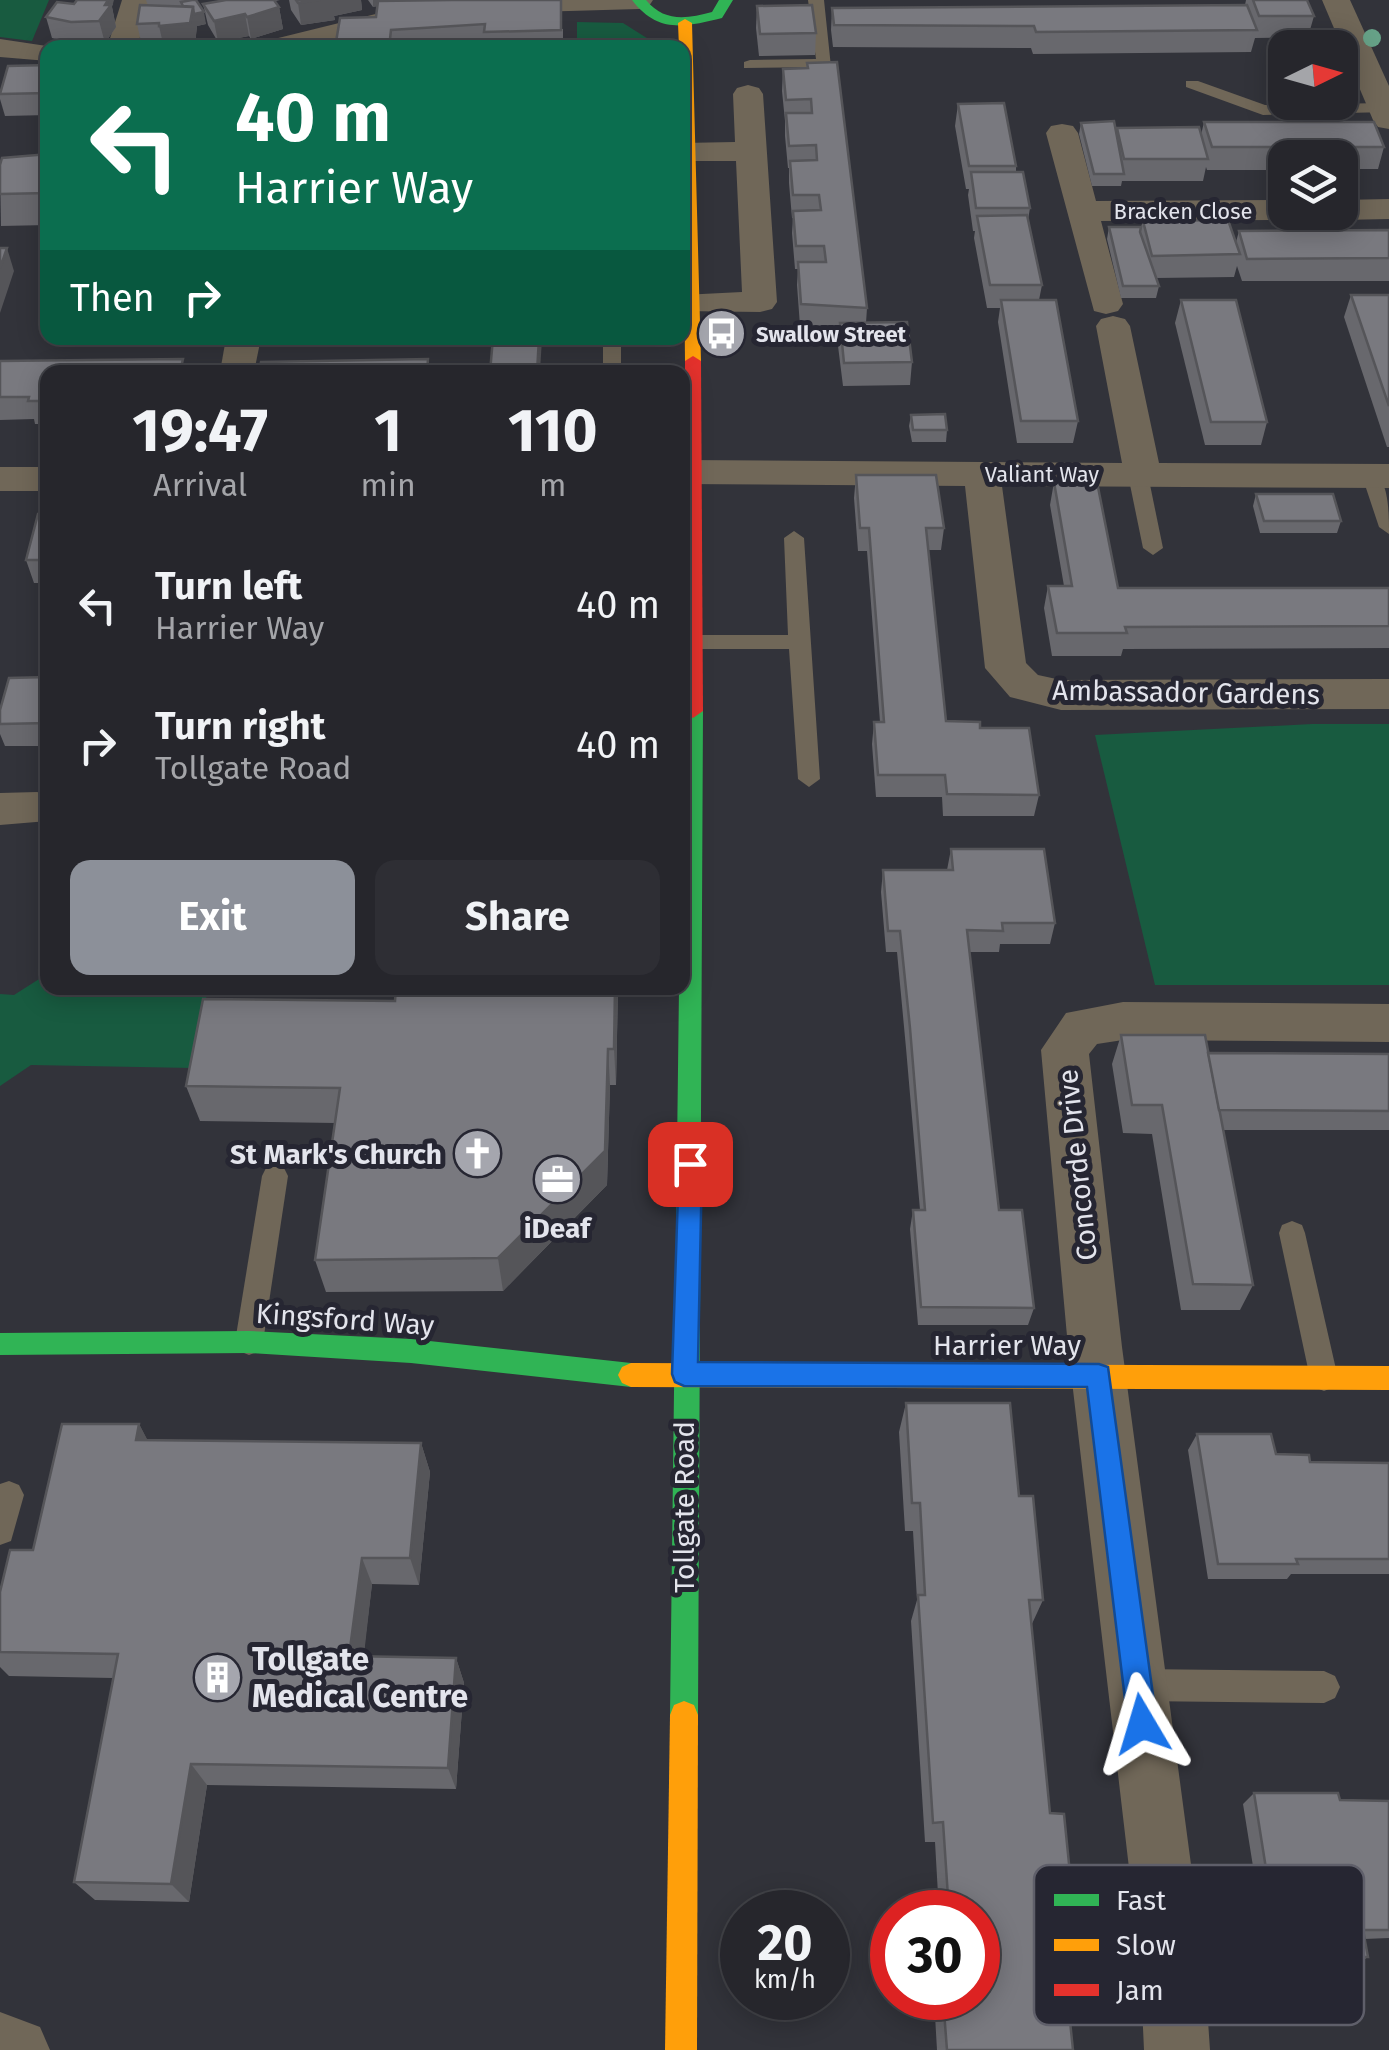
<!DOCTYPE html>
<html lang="en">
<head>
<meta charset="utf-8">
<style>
	:root { --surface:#26262c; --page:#2e2e34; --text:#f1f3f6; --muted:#a4a5a9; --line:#424348; --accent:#8c9099 }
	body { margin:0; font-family:"Fira Sans",sans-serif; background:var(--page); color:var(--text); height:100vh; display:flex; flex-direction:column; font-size:38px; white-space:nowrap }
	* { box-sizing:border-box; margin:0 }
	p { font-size:32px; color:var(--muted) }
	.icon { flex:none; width:55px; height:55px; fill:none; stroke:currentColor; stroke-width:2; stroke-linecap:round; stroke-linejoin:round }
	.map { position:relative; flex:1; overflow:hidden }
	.drawer { position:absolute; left:40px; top:365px; width:650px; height:630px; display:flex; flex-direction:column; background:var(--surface); border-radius:20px; box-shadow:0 5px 25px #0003,0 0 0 2px var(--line) }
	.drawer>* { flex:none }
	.top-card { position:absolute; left:40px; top:40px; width:650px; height:305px; border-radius:20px; box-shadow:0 5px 25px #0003,0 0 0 2px var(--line); background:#0b6e4f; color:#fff; overflow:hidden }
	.needle { width:65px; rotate:85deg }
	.controls { position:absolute; left:1268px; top:30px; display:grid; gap:20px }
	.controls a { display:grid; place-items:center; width:90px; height:90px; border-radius:20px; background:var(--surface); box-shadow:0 5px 25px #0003,0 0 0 2px var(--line); font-size:50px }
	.speed { position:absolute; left:720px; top:1890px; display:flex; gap:20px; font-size:50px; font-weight:700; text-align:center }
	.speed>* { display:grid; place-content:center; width:130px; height:130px; border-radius:50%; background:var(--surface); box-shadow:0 5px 25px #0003,0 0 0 2px var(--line); line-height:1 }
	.speed small { font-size:25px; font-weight:400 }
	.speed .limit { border:15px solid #d22; background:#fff; color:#111 }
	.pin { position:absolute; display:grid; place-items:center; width:85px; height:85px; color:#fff; margin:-42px; border-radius:20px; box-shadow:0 5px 15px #0006 }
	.me { position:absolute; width:110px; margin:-55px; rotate:353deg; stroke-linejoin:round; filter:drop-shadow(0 0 8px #0008) }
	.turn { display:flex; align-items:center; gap:35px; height:210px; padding:0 30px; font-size:45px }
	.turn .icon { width:130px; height:130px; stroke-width:2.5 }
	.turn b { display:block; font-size:70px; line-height:85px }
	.then { display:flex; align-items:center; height:95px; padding:0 30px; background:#0003; gap:20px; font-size:38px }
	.eta { display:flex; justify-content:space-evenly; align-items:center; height:170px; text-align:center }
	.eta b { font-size:60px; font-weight:700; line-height:70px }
	.cta { display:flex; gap:20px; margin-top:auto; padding:20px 30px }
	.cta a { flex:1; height:115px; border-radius:20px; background:var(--accent); color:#fff; font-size:40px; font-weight:700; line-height:115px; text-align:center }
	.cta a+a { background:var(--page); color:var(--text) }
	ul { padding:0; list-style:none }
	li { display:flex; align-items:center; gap:30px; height:140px; padding:0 30px }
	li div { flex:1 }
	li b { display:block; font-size:38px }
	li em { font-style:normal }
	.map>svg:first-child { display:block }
	.green { fill:#185b40 }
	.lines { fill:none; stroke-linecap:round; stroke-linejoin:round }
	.lane { fill:#706758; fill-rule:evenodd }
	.street { fill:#706758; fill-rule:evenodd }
	.fast { fill:#30b455; fill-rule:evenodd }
	.slow { fill:#ff9f0a; fill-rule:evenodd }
	.jam { fill:#e5322d; fill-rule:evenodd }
	.tree { fill:#66a187 }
	.wall { fill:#68686d }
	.shaded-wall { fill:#555559 }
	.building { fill:#79797f; stroke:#555559; stroke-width:2.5 }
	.route { fill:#1a73e8; stroke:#114b97; stroke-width:2.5 }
	.labels { text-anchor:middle; stroke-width:10; stroke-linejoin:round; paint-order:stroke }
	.far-street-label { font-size:22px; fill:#e3e4ec; stroke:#262632 }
	.far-poi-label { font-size:22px; font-weight:bold; fill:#e3e4ec; stroke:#262632; text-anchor:start }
	.street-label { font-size:28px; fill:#e3e4ec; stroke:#262632 }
	.poi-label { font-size:28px; font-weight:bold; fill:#e3e4ec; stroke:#262632; text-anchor:end }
	.near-poi-label { font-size:32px; font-weight:bold; fill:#e3e4ec; stroke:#262632; text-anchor:start }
	.key { fill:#262632; stroke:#5f5f6a; stroke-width:2.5 }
	.key-label { font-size:28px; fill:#e3e4ec }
</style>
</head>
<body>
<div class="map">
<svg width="1389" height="2050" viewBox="0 0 1389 2050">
	<rect width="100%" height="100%" fill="#32333a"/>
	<g class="green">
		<path d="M0,0H49L32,41L0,37Z"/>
		<path d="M577,22L623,23L650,40V47H577Z"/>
		<path d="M1312,724H1389V985H1155L1095,735Z"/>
		<path d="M47,974L48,988H208L193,1068L31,1065L0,1086V994L14,995Z"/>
	</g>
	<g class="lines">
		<g class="lane">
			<path d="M808,0H824L831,67L744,68V62L750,60L816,59Z"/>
			<path d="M1340,54H1362L1370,59L1362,64H1340Z"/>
			<path d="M1186,81H1198L1265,105L1384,103L1389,104V112L1263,115L1186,87Z"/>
			<rect x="603" y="338" width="18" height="34"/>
			<path d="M1138,469L1148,475L1163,548L1153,555L1143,548L1128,475Z"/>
			<path d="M1372,470C1389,479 1389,513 1389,534L1379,527L1362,476Z"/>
			<path d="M794,531L804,538L820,779L809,787L798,779L789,649H694L683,642L694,635H788L784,538Z"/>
			<path d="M275,1165L284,1168L288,1176L263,1342L259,1351L249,1355L239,1351L235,1342L262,1176L266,1168Z"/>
			<path d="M1292,1221L1302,1225L1305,1233L1338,1378L1334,1387L1324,1391L1314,1387L1310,1378L1279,1233L1282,1225Z"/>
			<path d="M9,1481L19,1485L24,1495L11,1541L0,1545V1484Z"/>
			<path d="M1137,1669L1324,1671L1335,1676L1340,1687L1335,1698L1324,1703L1137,1701L1126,1696L1121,1685L1126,1674Z"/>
		</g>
		<g class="street">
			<path d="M122,0H150L137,48H107Z"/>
			<path d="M484,0H653L649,6L639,9L496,13L486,10L482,4Z"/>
			<path d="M1322,0H1350L1389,86V129L1378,127L1373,120Z"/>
			<path d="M400,8L410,11L415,17L410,23L311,48H258L262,42Z"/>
			<path d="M0,39L60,48H48V61L0,57Z"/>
			<path d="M748,85L759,88L763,94L777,302L772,309L760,312L682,311V295L742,292L736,161H682V143L735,142L733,94L737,88Z"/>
			<path d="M1062,124L1073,126L1078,133L1096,201L1285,200V212H1300L1285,220L1101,221L1123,304L1118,311L1106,314L1094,311L1046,133L1051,126Z"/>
			<path d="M1389,199V219L1340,220L1325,212H1340V200Z"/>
			<path d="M1113,316L1125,319L1130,326L1159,463L1389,464V488L1002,486L1026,663L1038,675L1061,680L1389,679V709L1061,710L1010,697L985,668L965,486L682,484V460L1122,463L1096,326L1101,319Z"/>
			<path d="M226,338H261L254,372H220Z"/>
			<rect x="0" y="467" width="48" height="24"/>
			<path d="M37,792L48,795V821L0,825V793Z"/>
			<path d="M1123,1002L1389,1004V1042L1123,1040L1097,1044L1089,1054L1122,1347L1204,1962L1210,2050H1144L1140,1962L1068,1347L1041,1050L1066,1013Z"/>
			<path d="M0,2012L40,2027L50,2050H0Z"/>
		</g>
		<g class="fast">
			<path d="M632,0H646C664,22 686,19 712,12L719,0H733L722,18C685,27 658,34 632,0Z"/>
			<path d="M693,704L703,711L698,1715L694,1725L684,1729L674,1725L670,1715L679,988H682L683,711Z"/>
			<path d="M249,1331L411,1339L631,1363L640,1367L644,1375L640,1383L631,1387L411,1363L249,1353L0,1355V1333Z"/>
		</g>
		<g class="slow">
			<path d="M685,19L692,23L701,361L693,366L685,361L682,48H679L678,23Z"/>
			<path d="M631,1363L1389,1366V1390L631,1387L622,1383L618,1375L622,1367Z"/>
			<path d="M684,1701L694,1705L698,1715L697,2050H665L670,1715L674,1705Z"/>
		</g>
		<path class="jam" d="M693,356L701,361L703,711L693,718L683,711L685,361Z"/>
	</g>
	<circle class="tree" cx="1372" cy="38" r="9"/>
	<g class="wall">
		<path d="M146,0H196L206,24L197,26L195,44L169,48H164L163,45L142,46L137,24L148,6Z"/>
		<path d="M226,0H280L275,1L279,7L283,29L251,39L249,36L218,42L208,25L203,4Z"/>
		<path d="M289,0H361L362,10L334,16L335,20L301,25L291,10Z"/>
		<path d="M368,0H413L563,29V48H335L376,17L377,6L373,7Z"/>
		<path d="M1246,0H1307L1314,16L1308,37L1255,38L1251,52L1033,54L1031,48L833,47L831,30L832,8L1245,5Z"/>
		<path d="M74,4L112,7L116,27L105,43H76L52,38L46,17Z"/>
		<path d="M757,6L816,33L815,55L759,56L756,28Z"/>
		<path d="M1272,50H1285V101H1278L1266,72Z"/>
		<path d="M807,63L867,308L866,323L912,362L910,385L843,386L838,346L839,329L800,326L797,285L798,269H795L792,233L793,218H792L789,183V168H788L785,136V121L782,91L783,69H806Z"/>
		<path d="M48,65V115L5,116L0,99V90Z"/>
		<path d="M958,104L1016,166V172L1030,208L1028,220L1042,285L1039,300L1078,421L1073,443H1017L998,322L1000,308H987L974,238L975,231H973L968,195L969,189H966L955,126Z"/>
		<path d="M1204,122L1384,147L1378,169H1340V158H1285V170H1207L1206,167L1203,181H1122L1121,186H1092L1079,134L1081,123L1116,133L1117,128L1201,135Z"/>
		<path d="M48,154V225L1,226L0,165Z"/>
		<path d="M1143,221L1236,242L1239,231L1389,230V281H1242L1237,266L1234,277L1156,278L1159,286L1156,298H1121L1107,239L1109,227H1141Z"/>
		<path d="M1351,295H1389V447H1387L1344,317Z"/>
		<path d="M1181,300L1267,422L1261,445H1205L1175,323Z"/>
		<path d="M114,338H176V341H115Z"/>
		<path d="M312,338H373V340L312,341Z"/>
		<path d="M0,361L48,372V424H35L34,419L0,420Z"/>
		<path d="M911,415L947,430L946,442H912L909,426Z"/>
		<path d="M856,475L944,528L941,550H928L946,721L980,728L1039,795L1034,816H943L942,797H876L872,744L874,722H880L867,551H858L854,498Z"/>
		<path d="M1054,482L1118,588H1389V648L1123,649L1121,656H1052L1044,608L1048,586H1064L1050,505Z"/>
		<path d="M1256,494L1341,521L1337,533H1260L1253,506Z"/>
		<path d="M48,514V583H34L26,560Z"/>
		<path d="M48,677V746H5L0,734V710Z"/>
		<path d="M951,849L1055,923L1050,944H1000L999,952H969L999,1210L1034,1308L1028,1325H918L910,1229L913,1210H920L906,1048L897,952H886L881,892L883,870H947Z"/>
		<path d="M396,988H618L616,1085H610L607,1185L503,1291L326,1292L315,1260L335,1123L200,1121L186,1086L395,1001Z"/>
		<path d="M1121,1035L1208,1053L1389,1054V1130H1223L1253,1285L1240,1310H1181L1152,1134L1123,1133L1112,1064Z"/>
		<path d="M906,1403L1019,1496L1043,1600L1031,1626L1050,1813L1077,1943L1064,1959L1073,2050H937L934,1998H978V1912H939L935,1842H925L911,1621L917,1600L913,1531H905L899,1432Z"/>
		<path d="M139,1424L147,1440L421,1443L430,1472L419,1585L372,1584L363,1657L456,1658L464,1683L456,1789L207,1785L189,1902L95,1900L74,1882L113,1678L9,1676L0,1667V1592Z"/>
		<path d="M1197,1434L1310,1462L1389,1463V1574H1291L1287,1579H1208L1188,1450Z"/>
		<path d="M1254,1793L1340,1800L1389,1801V1938L1364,1939L1368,1957L1354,1966H1269L1243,1804Z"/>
	</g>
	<g class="shaded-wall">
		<path d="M106,0H114L112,7L116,27L105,43L99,21Z"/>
		<path d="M320,0H361L362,10L334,16L335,20L301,25L298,3Z"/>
		<path d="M373,0H394V3L373,7Z"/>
		<path d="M193,7L204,12L206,24L197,26L195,44L164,48L159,26Z"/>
		<path d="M279,7L283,29L251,39L247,17Z"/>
		<path d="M245,14L249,36L218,42L214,21Z"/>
		<path d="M7,248L14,271L0,313V268Z"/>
		<path d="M539,338H542L540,372H537Z"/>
		<path d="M615,988H618L616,1085L614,1049Z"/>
		<path d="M608,1049L610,1085L607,1185L503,1291L498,1258Z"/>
		<path d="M139,1424L155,1454L136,1440Z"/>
		<path d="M421,1443L430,1472L419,1585L410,1558Z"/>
		<path d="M362,1558L372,1584L361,1681L349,1656Z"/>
		<path d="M456,1658L464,1683L456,1789L448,1768Z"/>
		<path d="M191,1764L207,1785L189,1902L171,1884Z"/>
	</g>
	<g class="building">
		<path d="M77,0H108L105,5H111L99,21L71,22L46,17L57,2L74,4Z"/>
		<path d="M192,0H196L204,12L194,14L193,7L183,6L181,2Z"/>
		<path d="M226,0H274L279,7L247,17L245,14L214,21L203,4Z"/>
		<path d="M296,0H320L298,3Z"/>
		<path d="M452,0H561V30L484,32L485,24L391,30L389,48H335L340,18L376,17L378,1Z"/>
		<path d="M1253,0H1307L1314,16H1259Z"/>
		<path d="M140,5L193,7L190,23L159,26V23L137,24Z"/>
		<path d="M812,5L816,33L760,34L757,6Z"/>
		<path d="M1247,5L1257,30L1036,32L1034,26L834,25L832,8Z"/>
		<path d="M556,43V48H503V44Z"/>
		<path d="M1272,50H1285V79H1283Z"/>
		<path d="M837,62L867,308L801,304L798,262H826L824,246H796L793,211L821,210L819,195H793L790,161L817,160L816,145L789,146L786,113H812L811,99L786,100L783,69L808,68L807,63Z"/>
		<path d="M48,65V93L0,94L8,66Z"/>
		<path d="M1004,103L1016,166H969L958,104Z"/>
		<path d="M1114,121L1124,174H1094L1081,123Z"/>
		<path d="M1204,122H1374L1384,147H1212Z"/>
		<path d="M1199,127L1208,159H1124L1117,128Z"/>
		<path d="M48,154V193L0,194V165L2,158Z"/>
		<path d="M971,172H1023L1030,208H976Z"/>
		<path d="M1027,215L1042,285H990L977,216Z"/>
		<path d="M1228,220L1240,254L1152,256L1143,221Z"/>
		<path d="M1109,227H1141L1140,232L1159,286H1123Z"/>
		<path d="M1389,230V258L1247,259L1239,231Z"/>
		<path d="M0,248H7L0,268Z"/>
		<path d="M1351,295H1389V406Z"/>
		<path d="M1001,300H1056L1078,421H1021Z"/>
		<path d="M1181,300H1236L1267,422H1211Z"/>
		<path d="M907,322L912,362L844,363L840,323Z"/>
		<path d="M493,338H539L537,372H490Z"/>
		<path d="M183,359L180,372H48V401H28L29,397H0V361Z"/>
		<path d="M428,359L427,372H259L261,362Z"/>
		<path d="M945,414L947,430H913L911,415Z"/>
		<path d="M856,475H936L944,528H926L946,721L980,722V728H1029L1039,795L947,794L945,775H878L874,722H884L869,528H860Z"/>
		<path d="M1054,482H1097L1118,588H1389V626L1125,627L1127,633H1057L1048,586H1072Z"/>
		<path d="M1256,494H1333L1341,521H1264Z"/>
		<path d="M38,514H48V560H26Z"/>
		<path d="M48,677V723L0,724V710L9,678Z"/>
		<path d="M951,849H1044L1055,923H1002L1003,931L967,930L999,1210H1022L1034,1308L921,1307L913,1210H925L910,1028L900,931H888L883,870H953Z"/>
		<path d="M396,988H615L614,1049H608L605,1151L498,1258L315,1260L340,1088L186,1086L203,999L395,1001Z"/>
		<path d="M1121,1035H1205L1253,1285L1193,1284L1162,1105H1132Z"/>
		<path d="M1208,1053L1389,1054V1111L1219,1110Z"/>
		<path d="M906,1403H1010L1019,1496H1033L1043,1600H1029L1050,1813L1064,1814L1077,1943L1062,1944L1073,2050H947L943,1998H978V1912H949L943,1822L933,1823L918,1595H925L920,1503H912Z"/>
		<path d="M62,1424H139L136,1440L421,1443L410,1558H362L349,1656L456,1658L448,1768L191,1764L171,1884L74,1882L118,1654L0,1652V1592L10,1550H33Z"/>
		<path d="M1197,1434H1271L1276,1454L1309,1455L1310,1462L1389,1463V1559H1296L1298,1564H1218Z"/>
		<path d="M1254,1793H1338L1340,1800L1389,1801V1930H1363L1368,1957H1280Z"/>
	</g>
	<path class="route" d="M690,1154L699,1157L702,1164L698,1362L1099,1364L1108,1367L1157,1724L1152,1734L1142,1739L1132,1734L1128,1724L1087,1387L684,1386L675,1382L672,1374L679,1164L682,1157Z"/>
	<defs>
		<symbol id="bus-disc" viewBox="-11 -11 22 22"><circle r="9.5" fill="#a5a6ae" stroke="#262632"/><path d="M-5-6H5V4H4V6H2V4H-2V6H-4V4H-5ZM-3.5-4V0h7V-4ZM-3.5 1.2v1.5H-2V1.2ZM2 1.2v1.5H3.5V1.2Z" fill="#fff"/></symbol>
		<symbol id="church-disc" viewBox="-11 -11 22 22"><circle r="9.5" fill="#a5a6ae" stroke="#262632"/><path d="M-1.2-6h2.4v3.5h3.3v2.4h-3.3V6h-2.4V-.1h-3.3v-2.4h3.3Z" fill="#fff"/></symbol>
		<symbol id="office-disc" viewBox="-11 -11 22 22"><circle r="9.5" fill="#a5a6ae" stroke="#262632"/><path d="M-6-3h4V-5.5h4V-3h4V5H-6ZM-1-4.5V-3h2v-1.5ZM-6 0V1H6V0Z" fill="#fff"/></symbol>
		<symbol id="building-disc" viewBox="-11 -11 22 22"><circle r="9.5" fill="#a5a6ae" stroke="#262632"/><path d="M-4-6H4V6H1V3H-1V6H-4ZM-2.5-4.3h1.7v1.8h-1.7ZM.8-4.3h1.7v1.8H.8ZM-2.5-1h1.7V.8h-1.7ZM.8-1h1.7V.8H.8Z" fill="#fff"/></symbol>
	</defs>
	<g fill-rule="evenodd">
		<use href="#bus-disc" x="694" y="306" width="55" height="55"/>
		<use href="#church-disc" x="450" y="1126" width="55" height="55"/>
		<use href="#office-disc" x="530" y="1152" width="55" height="55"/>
		<use href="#building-disc" x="190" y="1650" width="55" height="55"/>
	</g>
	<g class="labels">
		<g class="far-street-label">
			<text x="1183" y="219">Bracken Close</text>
			<text x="1042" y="482">Valiant Way</text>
		</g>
		<g class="far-poi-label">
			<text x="756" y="342">Swallow Street</text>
		</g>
		<g class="street-label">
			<text transform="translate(1186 692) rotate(1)" y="10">Ambassador Gardens</text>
			<text transform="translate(1077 1165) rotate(-96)" y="10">Concorde Drive</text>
			<text transform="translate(345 1319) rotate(4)" y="10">Kingsford Way</text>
			<text x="1007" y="1355">Harrier Way</text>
			<text transform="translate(684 1507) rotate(-90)" y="10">Tollgate Road</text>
		</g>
		<g class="poi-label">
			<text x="442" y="1164">St Mark's Church</text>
			<text x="557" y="1238" text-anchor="middle">iDeaf</text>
		</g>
		<g class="near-poi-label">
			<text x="252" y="1670">Tollgate<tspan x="252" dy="37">Medical Centre</tspan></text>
		</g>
	</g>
	<rect x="1034" y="1865" width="330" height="160" rx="15" class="key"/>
	<rect x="1054" y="1894" width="45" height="12" fill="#30b455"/>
	<rect x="1054" y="1939" width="45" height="12" fill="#ff9f0a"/>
	<rect x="1054" y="1984" width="45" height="12" fill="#e5322d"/>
	<g class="key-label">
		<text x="1116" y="1910">Fast</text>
		<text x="1116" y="1955">Slow</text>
		<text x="1116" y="2000">Jam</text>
	</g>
</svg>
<div class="controls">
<a><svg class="needle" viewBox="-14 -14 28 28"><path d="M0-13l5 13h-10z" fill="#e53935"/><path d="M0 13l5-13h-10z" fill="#a4a5a9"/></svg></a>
<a><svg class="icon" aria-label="layers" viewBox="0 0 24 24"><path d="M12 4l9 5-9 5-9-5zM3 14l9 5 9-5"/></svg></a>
</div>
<div class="speed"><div>20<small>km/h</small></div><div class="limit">30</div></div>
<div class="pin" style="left:690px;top:1164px;background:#d93025"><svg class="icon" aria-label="arrive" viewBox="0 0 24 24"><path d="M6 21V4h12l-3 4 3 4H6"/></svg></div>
<svg class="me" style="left:1142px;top:1724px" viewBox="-20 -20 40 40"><path d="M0-17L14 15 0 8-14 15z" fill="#1a73e8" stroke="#fff" stroke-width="4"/></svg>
<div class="top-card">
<div class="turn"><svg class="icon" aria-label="left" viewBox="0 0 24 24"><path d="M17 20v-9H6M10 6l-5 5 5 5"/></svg><div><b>40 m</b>Harrier Way</div></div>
<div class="then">Then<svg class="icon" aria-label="right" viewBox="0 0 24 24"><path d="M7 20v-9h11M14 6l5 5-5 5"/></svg></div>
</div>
<section class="drawer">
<div class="eta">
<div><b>19:47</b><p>Arrival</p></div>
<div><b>1</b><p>min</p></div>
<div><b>110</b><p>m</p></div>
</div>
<ul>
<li><svg class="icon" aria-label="left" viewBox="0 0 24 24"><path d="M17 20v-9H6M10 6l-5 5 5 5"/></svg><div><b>Turn left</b><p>Harrier Way</p></div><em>40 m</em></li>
<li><svg class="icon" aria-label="right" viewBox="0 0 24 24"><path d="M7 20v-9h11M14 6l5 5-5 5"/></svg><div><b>Turn right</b><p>Tollgate Road</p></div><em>40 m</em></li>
</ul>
<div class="cta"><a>Exit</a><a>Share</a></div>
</section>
</div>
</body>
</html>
